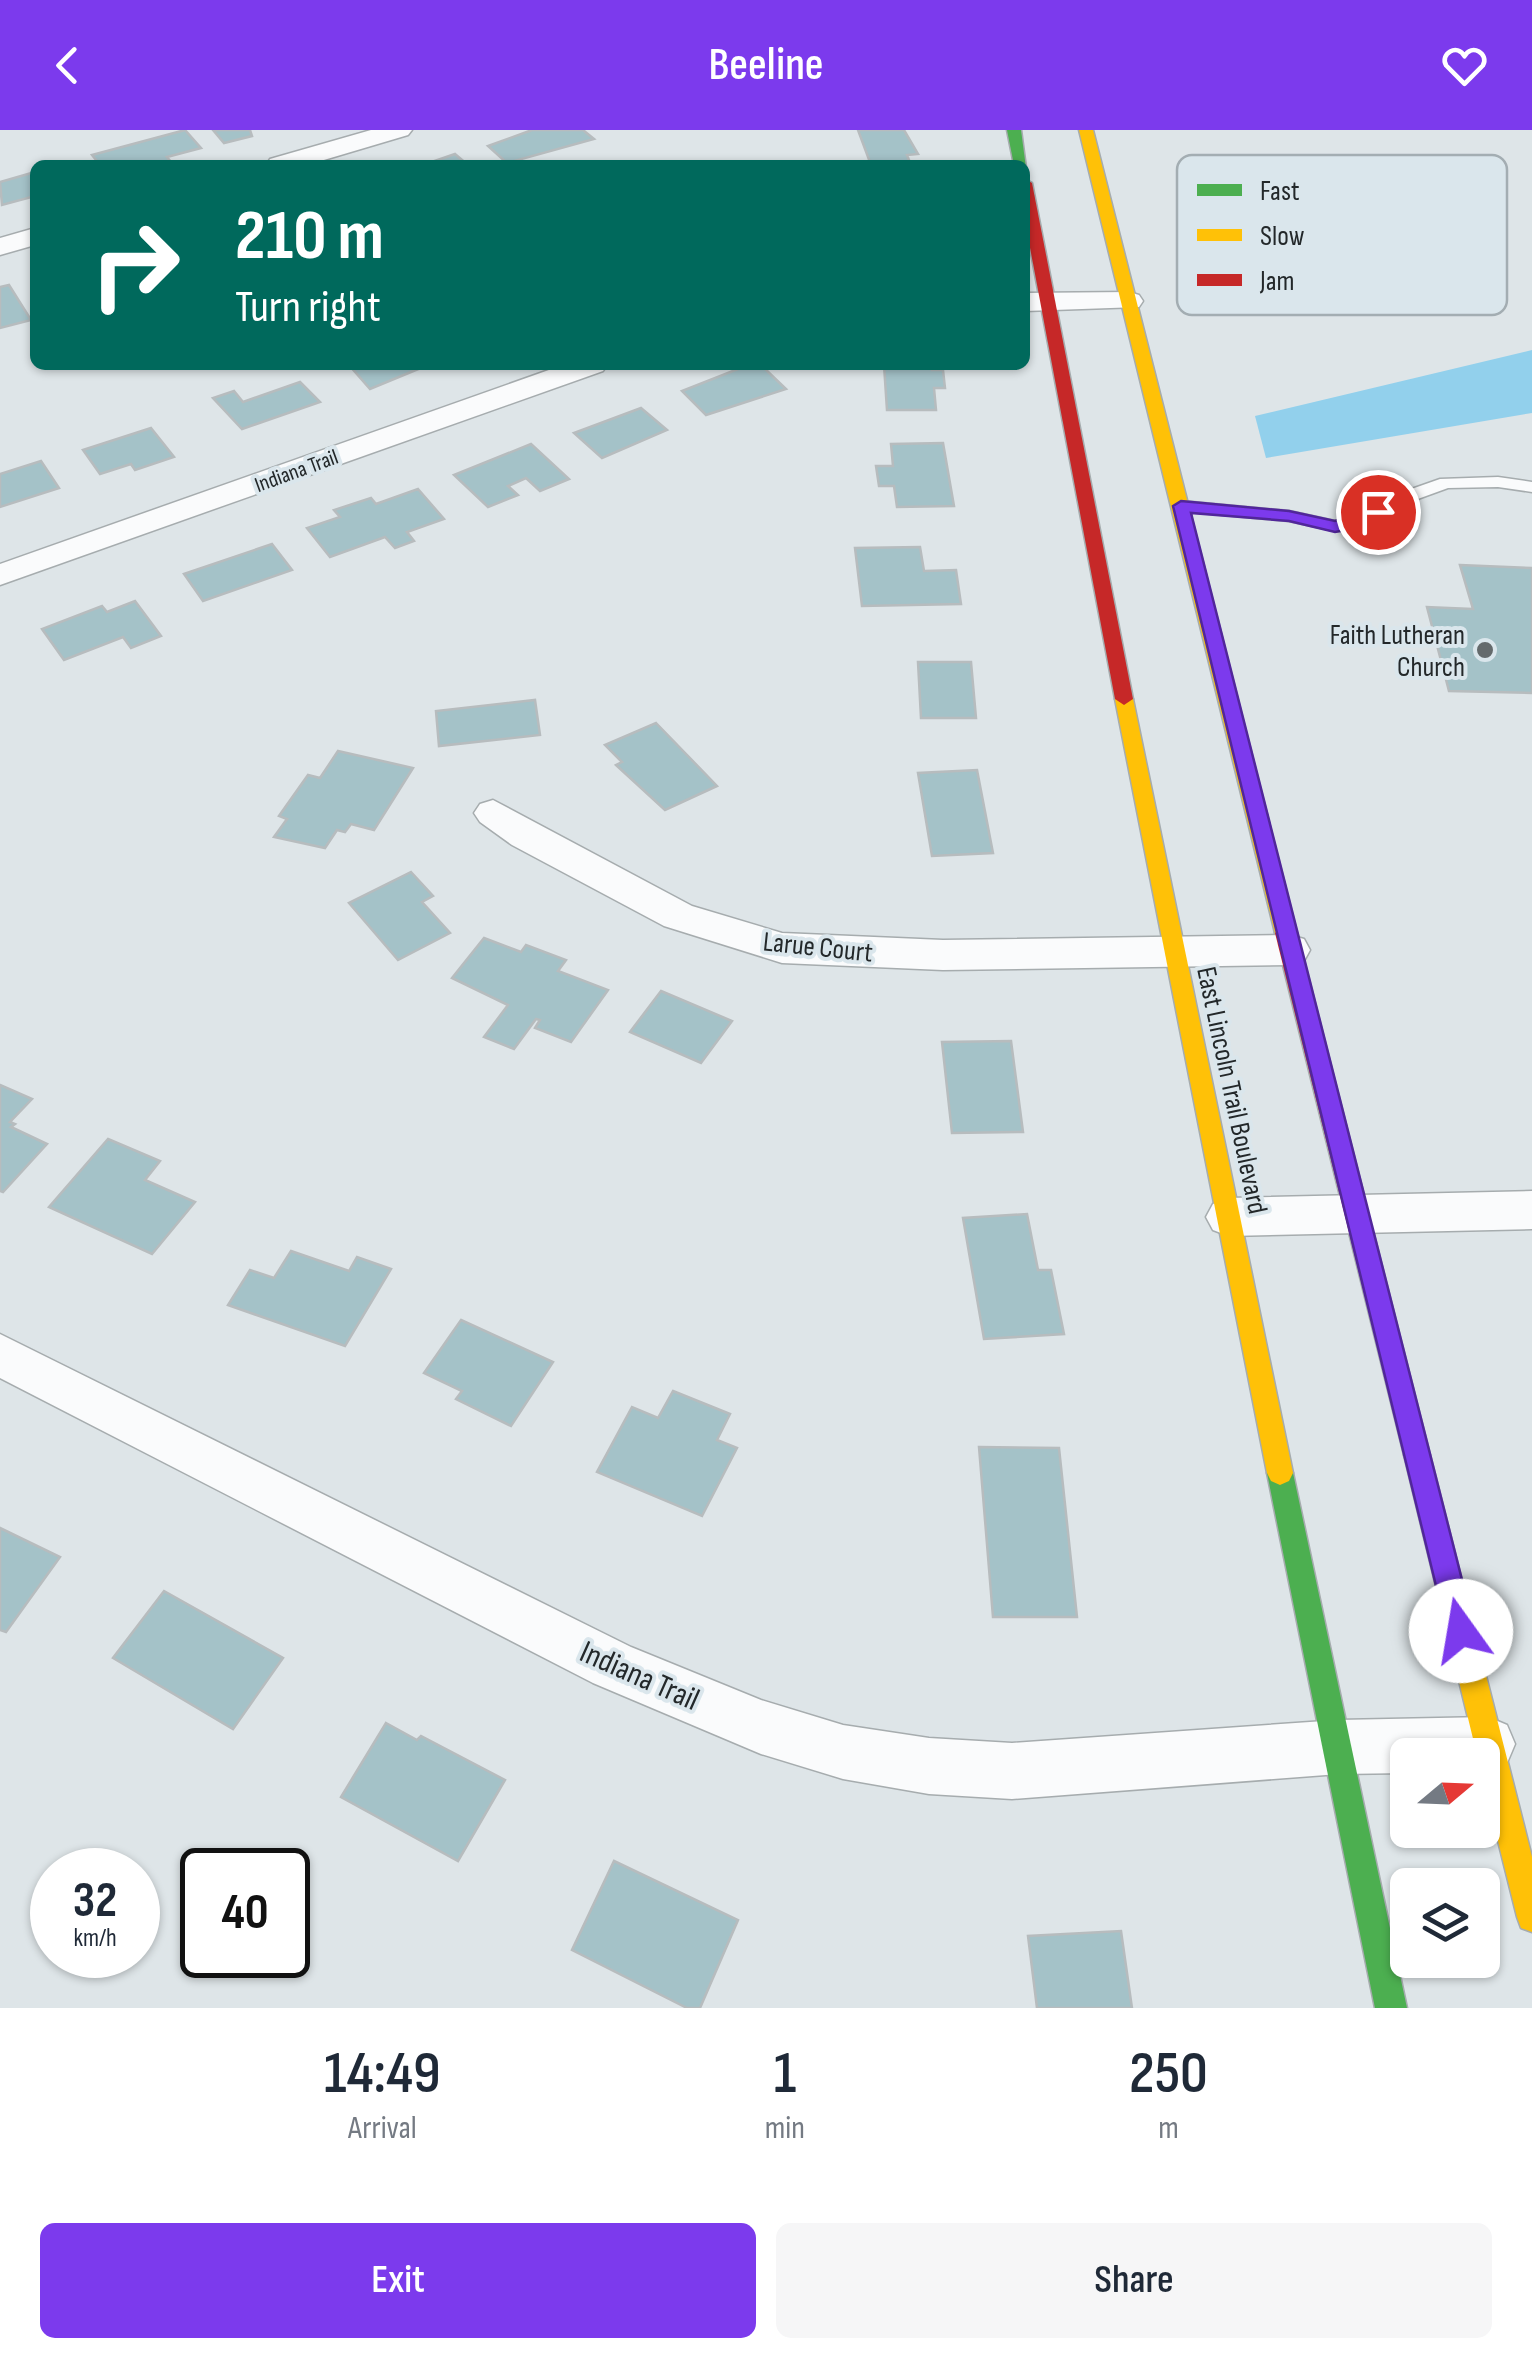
<!DOCTYPE html>
<html lang="en">
<head>
<meta charset="utf-8">
<style>
	:root { --surface:#fff; --page:#f6f6f7; --text:#1f2937; --muted:#747a83; --accent:#7c3aed }
	body { margin:0; font-family:"Sofia Sans Condensed",sans-serif; background:var(--page); color:var(--text); height:100vh; display:flex; flex-direction:column; font-size:38px; white-space:nowrap }
	* { box-sizing:border-box; margin:0 }
	p { font-size:32px; color:var(--muted) }
	.icon { flex:none; width:55px; height:55px; fill:none; stroke:currentColor; stroke-width:2; stroke-linecap:round; stroke-linejoin:round }
	.map { position:relative; height:1878px; overflow:hidden }
	.side { display:flex; flex-direction:column; background:var(--surface); flex:1 }
	.side>* { flex:none }
	.banner { position:absolute; left:30px; top:30px; width:1000px; height:210px; border-radius:15px; box-shadow:0 2px 8px #0004; background:#00695c; color:#fff; overflow:hidden }
	.needle { width:65px; rotate:71deg }
	.fabs { position:absolute; left:1390px; top:1608px; display:grid; gap:20px }
	.fabs a { display:grid; place-items:center; width:110px; height:110px; border-radius:15px; background:var(--surface); box-shadow:0 2px 8px #0004; font-size:50px }
	.speed { position:absolute; left:30px; top:1718px; display:flex; gap:20px; font-size:50px; font-weight:700; text-align:center }
	.speed>* { display:grid; place-content:center; width:130px; height:130px; border-radius:50%; background:var(--surface); box-shadow:0 2px 8px #0004; line-height:1 }
	.speed small { font-size:25px; font-weight:400 }
	.speed .limit { border:5px solid #111; border-radius:15px; background:#fff; color:#111 }
	.pin { position:absolute; display:grid; place-items:center; width:85px; height:85px; color:#fff; margin:-42px; border:5px solid #fff; border-radius:50%; box-shadow:0 2px 10px #0007 }
	.me { position:absolute; width:110px; margin:-55px; rotate:347deg; stroke-linejoin:round; filter:drop-shadow(0 0 8px #0008) }
	.turn { display:flex; align-items:center; gap:35px; height:210px; padding:0 40px; font-size:45px }
	.turn .icon { width:130px; height:130px; stroke-width:2.5 }
	.turn b { display:block; font-size:70px; line-height:85px }
	.eta { display:flex; justify-content:space-evenly; align-items:center; height:170px; text-align:center }
	.eta b { font-size:60px; font-weight:600; line-height:70px }
	.action { display:flex; gap:20px; margin-top:auto; padding:20px 40px }
	.action a { flex:1; height:115px; border-radius:15px; background:var(--accent); color:#fff; font-size:40px; font-weight:600; line-height:115px; text-align:center }
	.action a+a { background:var(--page); color:var(--text) }
	header { display:flex; justify-content:space-between; align-items:center; height:130px; padding:0 40px; background:var(--accent); color:#fff; font-size:45px; font-weight:600 }
	.map>svg:first-child { display:block }
	.forest { fill:#92d0ec }
	.building { fill:#a4c2c8; stroke:#b7bcbe; stroke-width:2.5 }
	.lines { fill:none; stroke-linecap:round; stroke-linejoin:round }
	.lane-casing { stroke:#a6acae; stroke-width:3 }
	.street-casing { stroke:#a6acae; stroke-width:3 }
	.fast-casing { stroke:#a6acae; stroke-width:3 }
	.slow-casing { stroke:#a6acae; stroke-width:3 }
	.jam-casing { stroke:#a6acae; stroke-width:3 }
	.lane { fill:#fafbfc; fill-rule:evenodd }
	.street { fill:#fafbfc; fill-rule:evenodd }
	.fast { fill:#4caf50; fill-rule:evenodd }
	.slow { fill:#ffc107; fill-rule:evenodd }
	.jam { fill:#c62828; fill-rule:evenodd }
	.route { fill:#7c3aed; stroke:#51269a; stroke-width:2.5 }
	.poi-dot { fill:#646a6c; stroke:#dae6ec; stroke-width:4 }
	.labels { text-anchor:middle; stroke-width:8; stroke-linejoin:round; paint-order:stroke }
	.far-street-label { font-size:22px; fill:#23282a; stroke:#dae6ec }
	.poi-label { font-size:28px; fill:#23282a; stroke:#dae6ec; text-anchor:end }
	.street-label { font-size:28px; fill:#23282a; stroke:#dae6ec }
	.near-street-label { font-size:32px; fill:#23282a; stroke:#dae6ec }
	.key { fill:#dae6ec; stroke:#a3adb2; stroke-width:2.5 }
	.key-label { font-size:28px; fill:#23282a }
</style>
</head>
<body>
<header><svg class="icon" aria-label="back" viewBox="0 0 24 24"><path d="M15 5l-7 7 7 7"/></svg>Beeline<svg class="icon" aria-label="heart" viewBox="0 0 24 24"><path d="M12 20l-8-8c-3-5 5-10 8-4 3-6 11-1 8 4z"/></svg></header>
<div class="map">
<svg width="1532" height="1878" viewBox="0 0 1532 1878">
	<rect width="100%" height="100%" fill="#dee5e8"/>
	<path class="forest" d="M1532,220V283L1266,328L1255,286Z"/>
	<g class="building">
		<path d="M185,0L201,18L167,27L171,32L158,35H100L92,25Z"/>
		<path d="M213,0H250L252,6L224,13Z"/>
		<path d="M532,0H583L594,9L507,33L488,16Z"/>
		<path d="M858,0H904L918,24L907,25L911,35H871Z"/>
		<path d="M455,24L468,35H423Z"/>
		<path d="M35,42V66L2,75L0,52Z"/>
		<path d="M9,155L31,190L0,198V157Z"/>
		<path d="M349,235H428L370,259Z"/>
		<path d="M748,235H761L786,259L706,285L682,261Z"/>
		<path d="M884,235H932V240H943L945,258H934L936,280H887Z"/>
		<path d="M300,252L320,272L242,299L213,268L234,261L243,272Z"/>
		<path d="M641,278L667,300L602,328L574,303Z"/>
		<path d="M151,298L174,327L135,340L131,334L100,344L83,320Z"/>
		<path d="M943,313L954,376L897,377L894,356H879L876,336H893L891,314Z"/>
		<path d="M531,314L569,349L540,361L526,348L508,356L518,365L488,377L454,345Z"/>
		<path d="M41,331L59,358L0,377V344Z"/>
		<path d="M418,359L444,389L407,402L414,411L395,418L385,407L330,427L307,398L340,387L334,380L371,368L376,374Z"/>
		<path d="M272,414L292,440L203,471L184,444Z"/>
		<path d="M920,417L924,441L956,440L961,474L862,476L855,418Z"/>
		<path d="M1460,435L1532,438V563L1449,561L1427,477L1473,479Z"/>
		<path d="M135,471L161,506L131,518L123,507L64,530L42,499L102,476L107,482Z"/>
		<path d="M918,532H971L976,588H921Z"/>
		<path d="M535,570L540,605L439,616L436,581Z"/>
		<path d="M656,593L717,656L665,680L616,635L622,632L605,615Z"/>
		<path d="M338,621L413,638L374,700L351,694L345,702L337,700L325,718L274,707L287,689L279,686L308,645L320,648Z"/>
		<path d="M977,640L993,723L932,726L918,643Z"/>
		<path d="M411,742L433,766L422,772L450,803L398,830L349,773Z"/>
		<path d="M484,808L521,822L526,815L566,830L558,841L608,860L571,912L535,898L540,890L536,889L514,919L484,907L508,875L452,848Z"/>
		<path d="M661,861L732,891L701,933L630,902Z"/>
		<path d="M1011,911L1023,1002L952,1003L942,912Z"/>
		<path d="M0,955L32,969L10,992L15,994L11,997L47,1014L3,1062L0,1061Z"/>
		<path d="M108,1009L160,1031L145,1050L195,1072L152,1124L49,1077Z"/>
		<path d="M1027,1084L1038,1140H1051L1064,1204L984,1209L963,1088Z"/>
		<path d="M291,1121L349,1141L357,1127L391,1139L345,1216L228,1175L250,1140L274,1148Z"/>
		<path d="M461,1190L553,1232L511,1296L456,1269L462,1261L424,1243Z"/>
		<path d="M673,1261L730,1284L717,1310L737,1318L702,1386L597,1342L632,1277L658,1288Z"/>
		<path d="M979,1317L1059,1318L1077,1487H993Z"/>
		<path d="M0,1398L60,1427L6,1502L0,1500Z"/>
		<path d="M164,1461L283,1528L233,1599L113,1528Z"/>
		<path d="M386,1593L417,1610L421,1606L505,1650L458,1731L341,1667Z"/>
		<path d="M614,1731L738,1790L700,1878H687L572,1820Z"/>
		<path d="M1121,1801L1132,1878H1037L1028,1806Z"/>
	</g>
	<g class="lines">
		<defs>
			<path id="lane" d="M1498,347L1532,352V362L1498,357L1448,358L1415,370L1371,394L1335,401L1289,391L1181,381L1172,376L1181,371L1289,381L1335,391L1360,386L1403,362L1440,349Z"/>
			<g id="street">
				<path d="M371,0H412L408,5L307,35H266L270,29Z"/>
				<path d="M35,98V115L0,125V108Z"/>
				<path d="M1129,162L1139,165L1143,171L1139,177L1025,181V163Z"/>
				<path d="M563,235H607L603,241L0,455V434Z"/>
				<path d="M493,670L692,776L782,803L943,810L1290,805L1304,809L1310,820L1304,831L1290,835L943,840L782,833L664,796L512,715L480,692L474,683L480,674Z"/>
				<path d="M1532,1061V1099L1229,1106L1213,1100L1206,1087L1213,1074L1229,1068Z"/>
				<path d="M0,1204L631,1517L761,1570L843,1595L929,1608L1012,1613L1339,1590L1488,1587L1507,1595L1515,1614L1507,1633L1482,1641V1625H1408V1643L1339,1644L1012,1669L929,1664L843,1649L761,1624L593,1553L0,1248Z"/>
			</g>
			<g id="fast">
				<path d="M1007,0H1021L1026,38L1014,35Z"/>
				<path d="M1280,1331L1289,1335L1293,1343L1407,1878H1375L1267,1343L1271,1335Z"/>
			</g>
			<g id="slow">
				<path d="M1079,0H1093L1297,803L1286,811L1275,803Z"/>
				<path d="M1124,563L1133,569L1293,1343L1289,1351L1280,1355L1271,1351L1267,1343L1115,569Z"/>
				<path d="M1417,1313L1426,1317L1430,1325L1532,1727V1802L1521,1798L1517,1787L1482,1647V1625H1477L1404,1325L1408,1317Z"/>
			</g>
			<g id="jam">
				<path d="M1025,49L1032,53L1133,569L1124,575L1115,569L1025,91Z"/>
				<path d="M1286,795L1297,803L1430,1325L1426,1333L1417,1337L1408,1333L1404,1325L1275,803Z"/>
			</g>
		</defs>
		<use href="#lane" class="lane-casing"/>
		<use href="#street" class="street-casing"/>
		<use href="#fast" class="fast-casing"/>
		<use href="#slow" class="slow-casing"/>
		<use href="#jam" class="jam-casing"/>
		<use href="#lane" class="lane"/>
		<use href="#street" class="street"/>
		<use href="#fast" class="fast"/>
		<use href="#slow" class="slow"/>
		<use href="#jam" class="jam"/>
	</g>
	<path class="route" d="M1181,371L1289,381L1335,391L1378,377L1386,382L1358,398L1335,402L1289,391L1191,383L1475,1501L1471,1510L1461,1514L1451,1510L1447,1501L1173,376Z"/>
	<circle class="poi-dot" cx="1485" cy="520" r="10"/>
	<g class="labels">
		<g class="far-street-label">
			<text transform="translate(296 340) rotate(-20)" y="8">Indiana Trail</text>
		</g>
		<g class="poi-label">
			<text x="1465" y="514">Faith Lutheran<tspan x="1465" dy="32">Church</tspan></text>
		</g>
		<g class="street-label">
			<text transform="translate(818 816) rotate(6)" y="10">Larue Court</text>
			<text transform="translate(1233 960) rotate(78)" y="10">East Lincoln Trail Boulevard</text>
		</g>
		<g class="near-street-label">
			<text transform="translate(640 1545) rotate(24)" y="11">Indiana Trail</text>
		</g>
	</g>
	<rect x="1177" y="25" width="330" height="160" rx="15" class="key"/>
	<rect x="1197" y="54" width="45" height="12" fill="#4caf50"/>
	<rect x="1197" y="99" width="45" height="12" fill="#ffc107"/>
	<rect x="1197" y="144" width="45" height="12" fill="#c62828"/>
	<g class="key-label">
		<text x="1260" y="70">Fast</text>
		<text x="1260" y="115">Slow</text>
		<text x="1260" y="160">Jam</text>
	</g>
</svg>
<div class="fabs">
<a><svg class="needle" viewBox="-14 -14 28 28"><path d="M0-13l5 13h-10z" fill="#e53935"/><path d="M0 13l5-13h-10z" fill="#747a83"/></svg></a>
<a><svg class="icon" aria-label="layers" viewBox="0 0 24 24"><path d="M12 4l9 5-9 5-9-5zM3 14l9 5 9-5"/></svg></a>
</div>
<div class="speed"><div>32<small>km/h</small></div><div class="limit">40</div></div>
<div class="pin" style="left:1378px;top:382px;background:#d93025"><svg class="icon" aria-label="arrive" viewBox="0 0 24 24"><path d="M6 21V4h12l-3 4 3 4H6"/></svg></div>
<svg class="me" style="left:1461px;top:1501px" viewBox="-20 -20 40 40"><circle r="19" fill="#fff"/><path d="M0-13L10 11 0 6-10 11z" fill="#7c3aed"/></svg>
<div class="banner">
<div class="turn"><svg class="icon" aria-label="right" viewBox="0 0 24 24"><path d="M7 20v-9h11M14 6l5 5-5 5"/></svg><div><b>210 m</b>Turn right</div></div>
</div>
</div>
<section class="side">
<div class="eta">
<div><b>14:49</b><p>Arrival</p></div>
<div><b>1</b><p>min</p></div>
<div><b>250</b><p>m</p></div>
</div>
<div class="action"><a>Exit</a><a>Share</a></div>
</section>
</body>
</html>
